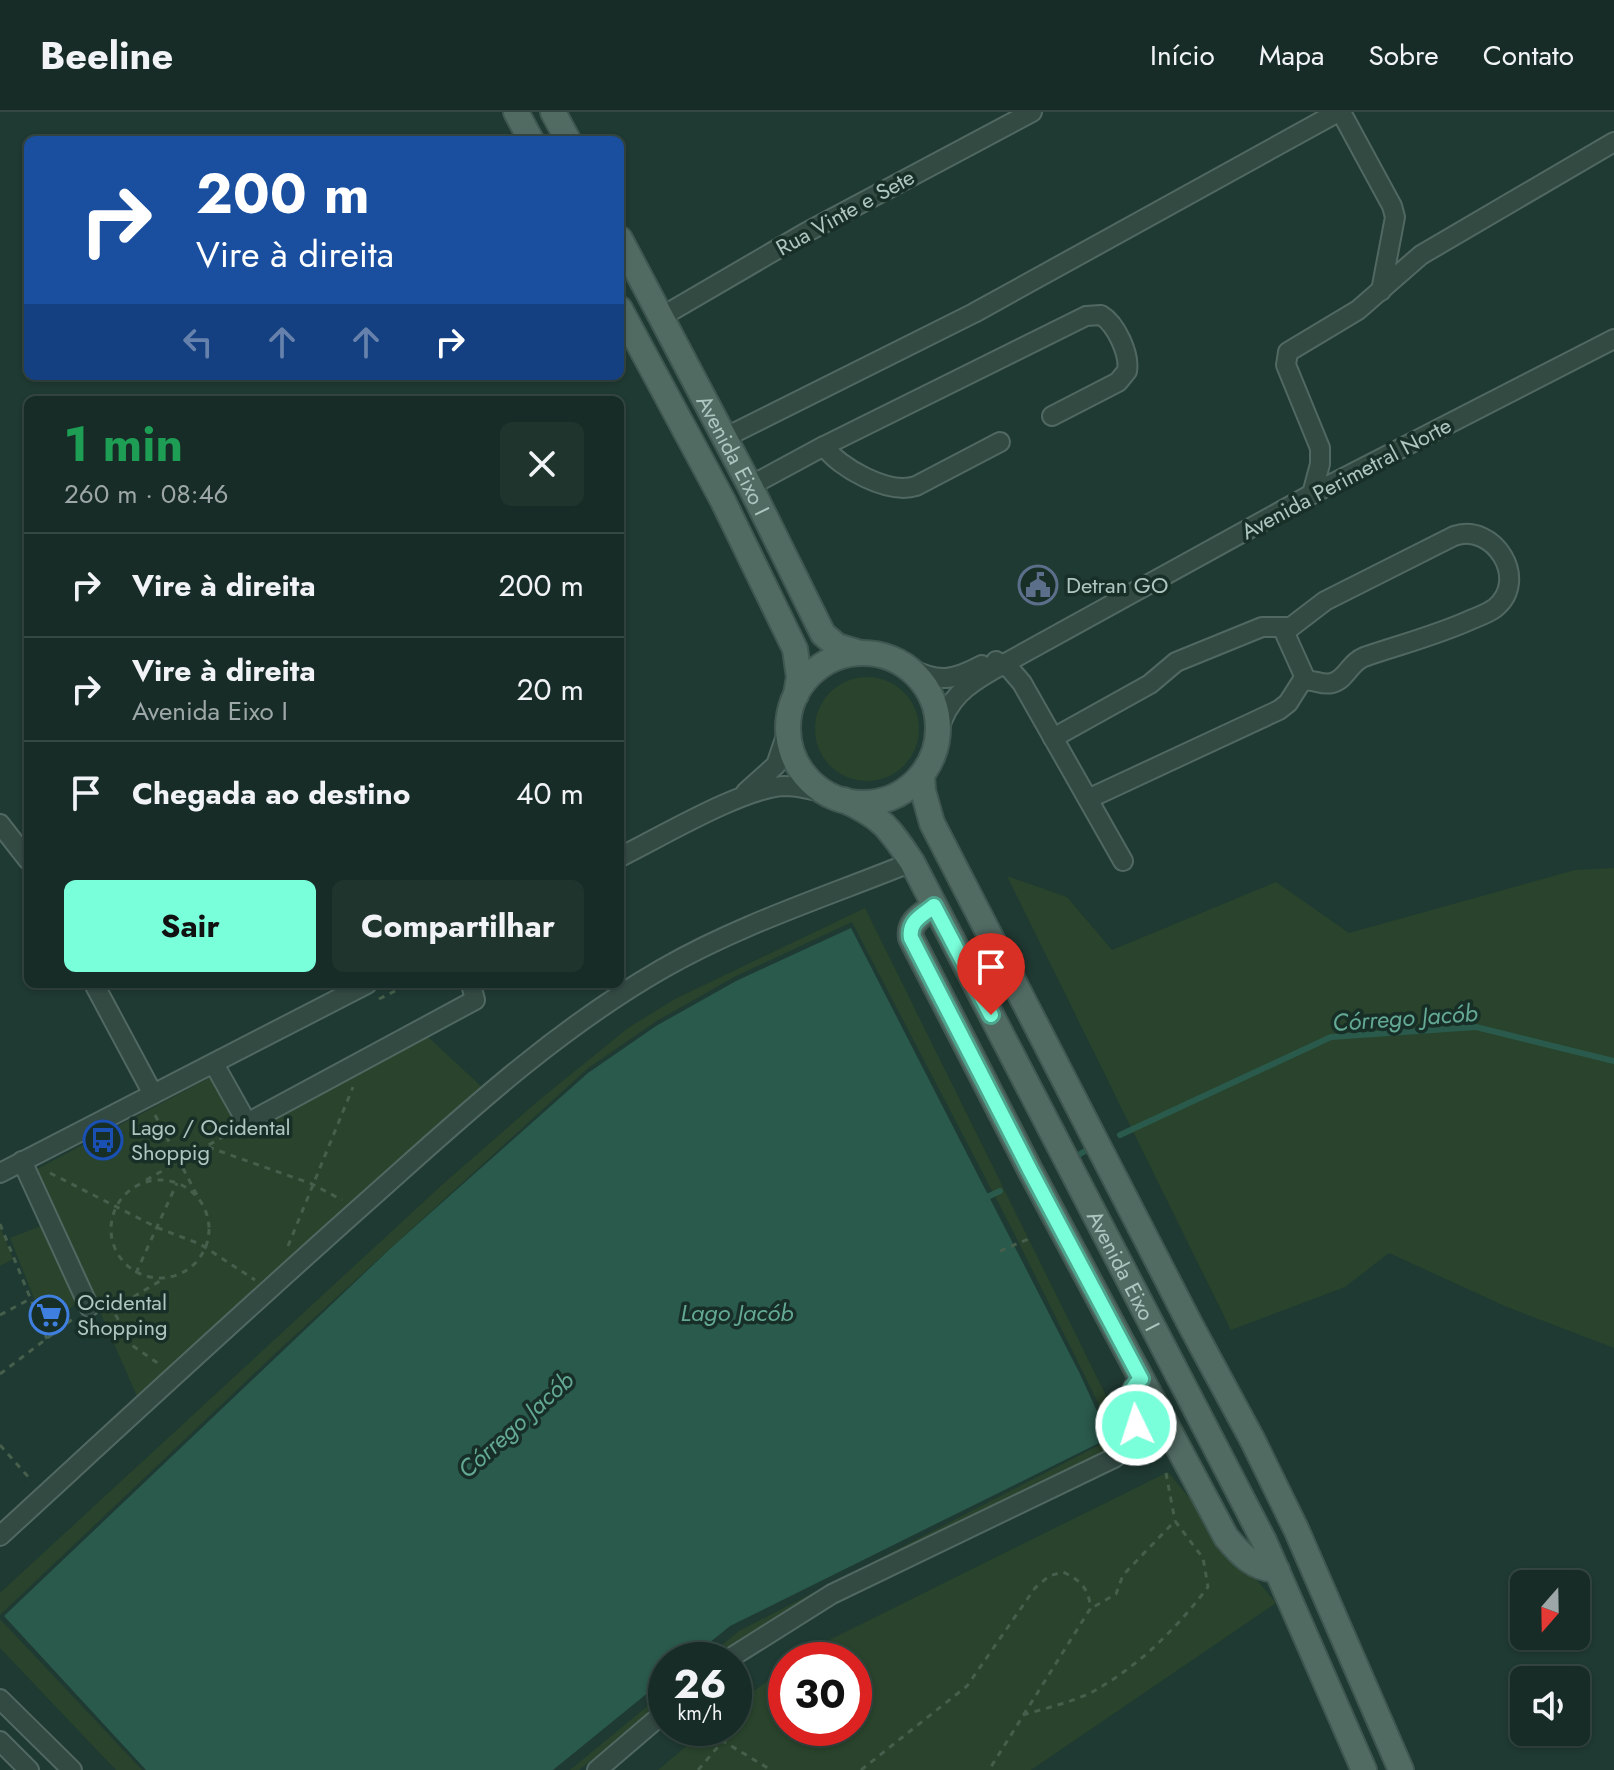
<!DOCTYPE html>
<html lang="pt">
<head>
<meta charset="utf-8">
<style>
	:root { --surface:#172c26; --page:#20342e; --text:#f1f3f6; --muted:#9ea7a7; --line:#364843; --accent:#7affdb }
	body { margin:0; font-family:Jost,sans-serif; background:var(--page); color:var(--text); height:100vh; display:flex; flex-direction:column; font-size:30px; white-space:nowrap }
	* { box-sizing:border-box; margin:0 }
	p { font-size:26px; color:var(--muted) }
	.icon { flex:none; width:44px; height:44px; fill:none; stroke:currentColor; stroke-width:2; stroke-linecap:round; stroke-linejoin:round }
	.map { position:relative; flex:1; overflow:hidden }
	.drawer { position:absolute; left:24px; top:284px; width:600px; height:592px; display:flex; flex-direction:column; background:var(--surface); border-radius:12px; box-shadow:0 2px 6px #0004,0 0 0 2px var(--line) }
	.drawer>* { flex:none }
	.banner { position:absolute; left:24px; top:24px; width:600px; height:244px; border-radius:12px; box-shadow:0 2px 6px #0004,0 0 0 2px var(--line); background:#1a4fa0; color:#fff; overflow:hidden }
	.needle { width:52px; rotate:200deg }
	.fabs { position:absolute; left:1510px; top:1458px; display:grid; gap:16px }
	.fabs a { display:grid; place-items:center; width:80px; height:80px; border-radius:12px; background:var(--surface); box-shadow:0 2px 6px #0004,0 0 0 2px var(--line); font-size:40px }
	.speed { position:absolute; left:648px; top:1530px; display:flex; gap:16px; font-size:40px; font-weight:700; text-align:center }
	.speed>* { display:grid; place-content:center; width:104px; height:104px; border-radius:50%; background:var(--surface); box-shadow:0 2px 6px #0004,0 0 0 2px var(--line); line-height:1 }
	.speed small { font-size:20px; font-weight:400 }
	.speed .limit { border:12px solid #d22; background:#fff; color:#111 }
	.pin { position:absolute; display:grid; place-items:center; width:68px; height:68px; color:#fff; margin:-82px -34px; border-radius:50% 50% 50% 0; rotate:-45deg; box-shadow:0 0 8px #0007 }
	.pin .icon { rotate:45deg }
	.me { position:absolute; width:88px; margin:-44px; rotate:356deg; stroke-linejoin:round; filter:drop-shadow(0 0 6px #0008) }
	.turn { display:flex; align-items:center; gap:28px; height:168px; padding:0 40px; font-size:36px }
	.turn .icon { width:104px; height:104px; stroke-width:2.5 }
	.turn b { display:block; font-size:56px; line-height:68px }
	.lanes { display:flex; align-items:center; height:76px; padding:0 40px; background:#0003; justify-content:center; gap:40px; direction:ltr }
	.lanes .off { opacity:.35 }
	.round { display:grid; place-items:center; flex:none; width:84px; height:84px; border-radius:12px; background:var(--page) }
	.head { display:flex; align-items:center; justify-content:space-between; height:136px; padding:0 40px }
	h1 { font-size:48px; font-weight:700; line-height:60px; color:#1e9e55 }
	.button { display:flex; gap:16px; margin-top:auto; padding:16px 40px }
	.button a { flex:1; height:92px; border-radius:12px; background:var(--accent); color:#111; font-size:32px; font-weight:700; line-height:92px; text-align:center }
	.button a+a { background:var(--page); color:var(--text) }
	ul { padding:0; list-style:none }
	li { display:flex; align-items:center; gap:24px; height:104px; padding:0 40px; border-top:2px solid var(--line) }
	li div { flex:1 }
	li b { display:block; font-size:30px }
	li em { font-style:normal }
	header { display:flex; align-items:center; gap:48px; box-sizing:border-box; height:112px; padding:0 40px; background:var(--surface); border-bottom:2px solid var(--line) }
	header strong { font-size:38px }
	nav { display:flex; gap:44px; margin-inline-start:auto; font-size:28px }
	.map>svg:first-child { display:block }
	.green { fill:#29432c }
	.water { fill:#2a5a4c }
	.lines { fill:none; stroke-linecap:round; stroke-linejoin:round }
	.stream { stroke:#2a5a4c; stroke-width:6 }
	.minor-casing { stroke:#506861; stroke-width:22 }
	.major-casing { stroke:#3f5750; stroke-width:28 }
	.path { stroke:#465f4c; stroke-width:3; stroke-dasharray:6 6; stroke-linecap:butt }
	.minor { stroke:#334a43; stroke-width:18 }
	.major { stroke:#516b63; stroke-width:24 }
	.route-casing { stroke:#4fa68e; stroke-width:20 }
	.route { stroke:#7affdb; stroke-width:14 }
	.labels { text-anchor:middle; stroke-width:7; stroke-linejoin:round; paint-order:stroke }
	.street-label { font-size:22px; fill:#adc7c0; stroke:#182f28 }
	.poi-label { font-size:22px; fill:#adc7c0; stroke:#182f28; text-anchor:start }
	.water-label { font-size:24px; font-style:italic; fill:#63a993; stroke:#182f28 }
</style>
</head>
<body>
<header>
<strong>Beeline</strong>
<nav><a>Início</a><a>Mapa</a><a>Sobre</a><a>Contato</a></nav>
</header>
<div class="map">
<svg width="1614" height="1658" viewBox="0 0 1614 1658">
	<rect width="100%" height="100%" fill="#1f3a32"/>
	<g class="green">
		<circle cx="867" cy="617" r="52"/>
		<path d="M1614,756V1236L1507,1195L1389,1141L1345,1175L1231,1218L1007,764L1067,785L1112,838L1276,770L1349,821L1575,758Z"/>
		<path d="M865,796L1124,1320L1122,1333L719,1548H704L739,1519L1115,1325L1013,1119L852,810L736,864L655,910L587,957L280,1237L0,1503V1481L443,1072L538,989L628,916L675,887Z"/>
		<path d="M413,911L482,975L140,1291L37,1057L215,963L245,1002Z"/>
		<path d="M48,1111L79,1189L46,1216L10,1126Z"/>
		<path d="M0,1114L13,1147L0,1154Z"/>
		<path d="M1168,1360L1276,1491L1031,1658H658L708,1616H734V1594L786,1555V1616H854V1548H796L809,1538Z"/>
		<path d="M0,1507L142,1658H116L0,1536Z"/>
		<path d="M666,1579V1590L579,1658H570Z"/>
	</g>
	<path class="water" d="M851,816L1080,1262L1109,1326L730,1514L688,1548H666V1566L553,1658H146L4,1504L392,1135L588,961L656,914L736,869Z"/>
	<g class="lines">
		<g class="stream">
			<path d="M1120,1023L1331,925L1476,915L1614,949"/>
			<path d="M1080,1042L1085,1039"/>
			<path d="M983,1087L1000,1079"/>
		</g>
		<defs>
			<g id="minor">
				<path d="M1341,0L1392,94L1395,105L1381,179"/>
				<path d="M661,205L805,121L1032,0"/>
				<path d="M724,326L974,201L1338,0"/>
				<path d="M824,334C839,356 889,383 916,374L1000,330"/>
				<path d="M750,374L824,334L1086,204L1101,203C1116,212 1130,242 1127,259L1118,270L1052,304"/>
				<path d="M1312,382L1320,352V336L1286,253L1288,240L1358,198L1421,143L1614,30"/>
				<path d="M1283,517L1306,568"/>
				<path d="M996,549L1010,557L1022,571L1123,749"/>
				<path d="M907,555C939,571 952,569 982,553"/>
				<path d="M939,618C948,587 965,574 993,558L1312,382L1614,227"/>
				<path d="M1053,626L1150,572L1176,550L1262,515H1291L1325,489L1454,424C1494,410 1530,468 1495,496C1487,502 1477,505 1468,509C1434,524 1399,533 1364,545C1349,551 1347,567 1332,571C1321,574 1313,566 1302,569L1288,591L1279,598L1088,687"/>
				<path d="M746,680L776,653L789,615"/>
				<path d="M0,712L28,748"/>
				<path d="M620,745C659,726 744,675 785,674C799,674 814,678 828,682"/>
				<path d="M94,872L153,982"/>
				<path d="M214,952L247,1011L475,888L471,872"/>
				<path d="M22,1049L89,1195"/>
				<path d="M0,1061L367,872"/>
				<path d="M0,1424C123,1311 246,1197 372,1085C464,1003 554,919 662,857C740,812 828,784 912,750"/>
				<path d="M727,1548L832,1482L1114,1346C1159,1316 1110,1292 1141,1267"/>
				<path d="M0,1587L72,1658"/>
				<path d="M0,1629L29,1658"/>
				<path d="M597,1658L666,1599"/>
			</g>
			<g id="major">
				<path d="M516,0L531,28"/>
				<path d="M553,0L568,28"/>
				<path id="s1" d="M620,127L750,374L823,522L837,534L860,541"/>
				<path d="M620,197L723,389L795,537L799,565L796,583"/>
				<circle cx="863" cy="616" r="75"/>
				<path d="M922,663L923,679L932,711L1191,1214L1252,1327L1296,1417L1401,1658"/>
				<path id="s2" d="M844,688C882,705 889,716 912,750L1264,1429L1364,1658"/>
				<path d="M934,794C923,803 908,809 911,826L1030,1058L1226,1425C1240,1442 1254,1457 1277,1458"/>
			</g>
		</defs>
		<use href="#minor" class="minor-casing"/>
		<use href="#major" class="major-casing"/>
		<g class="path">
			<path d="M379,887L409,872"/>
			<path d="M155,1003L198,1085"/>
			<path d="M208,1035L312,1072L342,1088"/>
			<path d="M50,1061L158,1116L200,1132L255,1168"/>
			<circle cx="160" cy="1117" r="49"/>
			<path d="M146,1068L230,1021"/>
			<path d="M0,1112L47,1227"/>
			<path d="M288,1134L353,975"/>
			<path d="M1000,1139L1033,1125"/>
			<path d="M136,1161L177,1071"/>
			<path d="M105,1181L130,1232L159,1252"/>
			<path d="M113,1197L165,1166"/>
			<path d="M0,1203L30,1187"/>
			<path d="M0,1262L74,1206"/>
			<path d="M0,1333L32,1369"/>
			<path d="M1166,1361L1175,1409"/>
			<path d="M1023,1603C1046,1596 1073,1590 1094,1579C1140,1553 1176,1517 1208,1475L1203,1446L1175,1409L1123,1463L1116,1482L1090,1497"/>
			<path d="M698,1658L723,1629L771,1658"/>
			<path d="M861,1658L967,1574L1035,1476L1049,1464L1063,1460C1080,1468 1090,1477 1090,1497L989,1658"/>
		</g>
		<use href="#minor" class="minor"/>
		<use href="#major" class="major"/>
	</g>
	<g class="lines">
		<defs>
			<path id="route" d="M991,903L934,794C923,803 908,809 911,826L1030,1058L1141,1267C1124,1282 1132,1294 1136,1313"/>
		</defs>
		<use href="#route" class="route-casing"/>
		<use href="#route" class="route"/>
	</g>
	<defs>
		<symbol id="civic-ring" viewBox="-11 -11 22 22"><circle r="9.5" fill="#182f28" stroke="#5c6f8a" stroke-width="1.5"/><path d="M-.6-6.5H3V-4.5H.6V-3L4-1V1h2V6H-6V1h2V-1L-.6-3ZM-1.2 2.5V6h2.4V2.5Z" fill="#5c6f8a"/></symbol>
		<symbol id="bus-ring" viewBox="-11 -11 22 22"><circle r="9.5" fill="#182f28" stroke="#1a4fb4" stroke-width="1.5"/><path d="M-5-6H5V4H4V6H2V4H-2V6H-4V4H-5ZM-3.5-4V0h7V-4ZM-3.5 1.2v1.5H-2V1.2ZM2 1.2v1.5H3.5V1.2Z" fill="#1a4fb4"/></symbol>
		<symbol id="supermarket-ring" viewBox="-11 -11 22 22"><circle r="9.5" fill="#182f28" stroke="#3f7fe0" stroke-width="1.5"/><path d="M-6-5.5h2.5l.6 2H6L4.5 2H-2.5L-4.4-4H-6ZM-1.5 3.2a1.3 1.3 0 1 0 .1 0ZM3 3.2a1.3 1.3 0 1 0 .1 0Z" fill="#3f7fe0"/></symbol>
	</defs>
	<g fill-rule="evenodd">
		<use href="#civic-ring" x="1016" y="451" width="44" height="44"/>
		<use href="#bus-ring" x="81" y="1006" width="44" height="44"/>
		<use href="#supermarket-ring" x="27" y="1181" width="44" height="44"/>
	</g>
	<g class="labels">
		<g class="street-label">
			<text transform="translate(845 100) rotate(-29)" y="8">Rua Vinte e Sete</text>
			<text dy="8" stroke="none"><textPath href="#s1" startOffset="244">Avenida Eixo I</textPath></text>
			<text transform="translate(1346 366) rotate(-28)" y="8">Avenida Perimetral Norte</text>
			<text dy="8" stroke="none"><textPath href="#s2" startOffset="554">Avenida Eixo I</textPath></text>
		</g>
		<g class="poi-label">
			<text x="1066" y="481">Detran GO</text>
			<text x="131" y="1023">Lago / Ocidental<tspan x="131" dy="25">Shoppig</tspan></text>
			<text x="77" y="1198">Ocidental<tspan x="77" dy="25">Shopping</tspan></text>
		</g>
		<g class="water-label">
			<text transform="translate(1405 906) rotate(-4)" y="8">Córrego Jacób</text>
			<text x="737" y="1209">Lago Jacób</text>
			<text transform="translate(516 1313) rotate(-42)" y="8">Córrego Jacób</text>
		</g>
	</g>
</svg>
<div class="fabs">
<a><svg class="needle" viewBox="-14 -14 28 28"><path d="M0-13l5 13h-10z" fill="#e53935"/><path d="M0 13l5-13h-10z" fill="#9ea7a7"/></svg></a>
<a><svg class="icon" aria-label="sound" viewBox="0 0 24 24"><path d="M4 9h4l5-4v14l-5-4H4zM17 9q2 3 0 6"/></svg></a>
</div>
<div class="speed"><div>26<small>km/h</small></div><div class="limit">30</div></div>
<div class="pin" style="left:991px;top:903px;background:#d93025"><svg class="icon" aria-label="arrive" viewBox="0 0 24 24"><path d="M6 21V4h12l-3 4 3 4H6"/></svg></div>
<svg class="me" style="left:1136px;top:1313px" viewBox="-20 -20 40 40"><circle r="17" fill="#7affdb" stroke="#fff" stroke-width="3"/><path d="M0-11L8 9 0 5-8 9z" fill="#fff"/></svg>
<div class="banner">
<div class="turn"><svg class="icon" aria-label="right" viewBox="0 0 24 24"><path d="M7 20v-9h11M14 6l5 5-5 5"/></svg><div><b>200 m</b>Vire à direita</div></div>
<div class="lanes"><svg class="icon off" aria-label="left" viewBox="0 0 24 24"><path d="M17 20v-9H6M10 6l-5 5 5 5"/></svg><svg class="icon off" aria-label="ahead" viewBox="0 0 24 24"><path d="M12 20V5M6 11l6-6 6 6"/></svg><svg class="icon off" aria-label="ahead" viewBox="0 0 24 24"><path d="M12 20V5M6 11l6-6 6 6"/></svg><svg class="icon" aria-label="right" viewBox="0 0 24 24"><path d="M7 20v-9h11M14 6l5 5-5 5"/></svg></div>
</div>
<section class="drawer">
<div class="head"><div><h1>1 min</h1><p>260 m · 08:46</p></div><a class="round"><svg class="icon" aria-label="close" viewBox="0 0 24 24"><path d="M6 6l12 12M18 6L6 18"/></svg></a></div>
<ul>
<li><svg class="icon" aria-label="right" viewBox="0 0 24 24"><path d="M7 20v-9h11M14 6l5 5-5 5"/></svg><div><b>Vire à direita</b></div><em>200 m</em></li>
<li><svg class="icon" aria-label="right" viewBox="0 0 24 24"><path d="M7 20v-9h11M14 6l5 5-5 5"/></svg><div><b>Vire à direita</b><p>Avenida Eixo I</p></div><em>20 m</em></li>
<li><svg class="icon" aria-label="arrive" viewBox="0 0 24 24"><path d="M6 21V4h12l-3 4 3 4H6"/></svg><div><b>Chegada ao destino</b></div><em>40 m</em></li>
</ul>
<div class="button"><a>Sair</a><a>Compartilhar</a></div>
</section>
</div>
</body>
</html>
